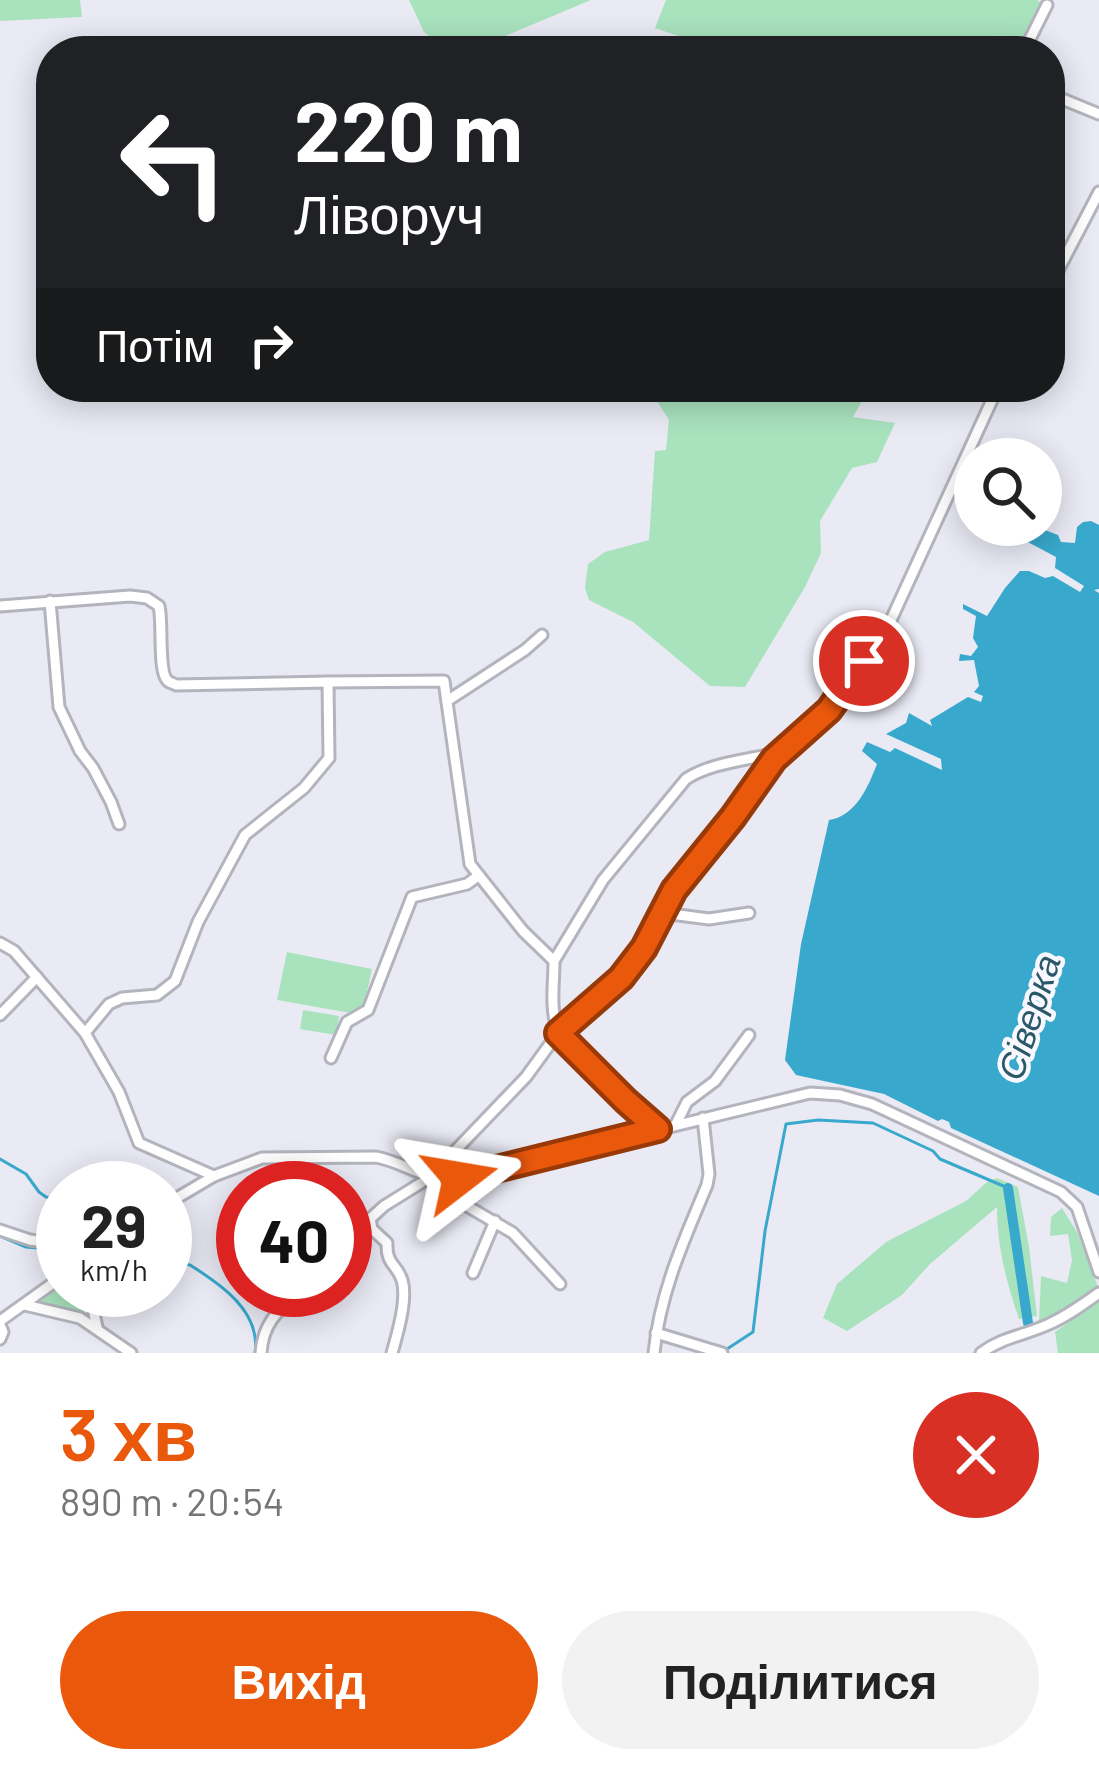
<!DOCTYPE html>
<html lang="uk">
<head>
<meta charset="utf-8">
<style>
	:root { --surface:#fff; --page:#f2f2f2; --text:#222; --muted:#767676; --accent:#ea580c }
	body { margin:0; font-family:Barlow,sans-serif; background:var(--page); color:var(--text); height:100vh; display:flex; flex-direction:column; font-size:45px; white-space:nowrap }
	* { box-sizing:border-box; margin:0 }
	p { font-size:39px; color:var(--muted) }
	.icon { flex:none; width:66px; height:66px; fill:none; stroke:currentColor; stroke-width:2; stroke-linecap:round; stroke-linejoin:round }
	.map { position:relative; height:1353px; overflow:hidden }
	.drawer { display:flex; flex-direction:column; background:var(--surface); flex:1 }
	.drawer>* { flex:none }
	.top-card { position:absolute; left:36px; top:36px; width:1029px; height:366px; border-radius:48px; box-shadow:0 6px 30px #0003; background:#202124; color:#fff; overflow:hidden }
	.tools { position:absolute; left:954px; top:438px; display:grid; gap:24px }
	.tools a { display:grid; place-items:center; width:108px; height:108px; border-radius:50%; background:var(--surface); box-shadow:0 6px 30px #0003; font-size:60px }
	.speed { position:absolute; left:36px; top:1161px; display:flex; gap:24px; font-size:60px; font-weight:700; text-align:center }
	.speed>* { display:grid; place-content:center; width:156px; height:156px; border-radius:50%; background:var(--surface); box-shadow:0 6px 30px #0003; line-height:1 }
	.speed small { font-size:30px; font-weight:400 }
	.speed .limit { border:18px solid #d22; background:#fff; color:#111 }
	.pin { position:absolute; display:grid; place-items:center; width:102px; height:102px; color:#fff; margin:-51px; border:6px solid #fff; border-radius:50%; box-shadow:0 3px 12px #0007 }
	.me { position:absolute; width:132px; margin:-66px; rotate:76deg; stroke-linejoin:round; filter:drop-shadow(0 0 9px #0008) }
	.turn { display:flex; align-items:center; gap:42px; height:252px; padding:0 60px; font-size:54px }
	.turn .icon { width:156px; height:156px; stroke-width:2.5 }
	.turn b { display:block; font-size:84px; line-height:102px }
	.then { display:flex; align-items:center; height:114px; padding:0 60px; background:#0003; gap:24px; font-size:45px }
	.round { display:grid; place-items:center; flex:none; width:126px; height:126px; border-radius:63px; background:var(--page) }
	.overview { display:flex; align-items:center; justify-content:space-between; height:204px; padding:0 60px }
	h1 { font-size:72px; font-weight:600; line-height:90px; color:var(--accent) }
	.primary-button { display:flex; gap:24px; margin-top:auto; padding:24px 60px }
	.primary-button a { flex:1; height:138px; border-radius:72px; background:var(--accent); color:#fff; font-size:48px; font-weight:600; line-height:138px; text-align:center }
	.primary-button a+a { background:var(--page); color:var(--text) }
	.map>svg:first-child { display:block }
	.green { fill:#a9e3be }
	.water { fill:#38a9cd }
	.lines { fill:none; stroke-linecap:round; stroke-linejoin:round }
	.stream { stroke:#38a9cd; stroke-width:3 }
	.river { stroke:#38a9cd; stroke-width:10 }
	.minor-casing { stroke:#b3b4bd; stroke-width:15 }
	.minor { stroke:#fff; stroke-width:9 }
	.route-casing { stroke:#983908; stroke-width:30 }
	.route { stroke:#ea580c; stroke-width:21 }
	.labels { text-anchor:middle; stroke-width:9; stroke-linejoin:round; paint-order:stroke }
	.water-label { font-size:36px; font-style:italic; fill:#2a5868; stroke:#f8f8fe }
</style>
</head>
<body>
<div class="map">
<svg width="1099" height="1353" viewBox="0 0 1099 1353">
	<rect width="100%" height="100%" fill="#eaeaf5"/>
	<g class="green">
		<path d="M0,0H80L82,17L0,21Z"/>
		<path d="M409,0H591L491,42L440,45L424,32Z"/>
		<path d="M666,0H1037L1043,4L1025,51H722L655,28Z"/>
		<path d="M655,387H889L864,397L853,417L895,423L877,462L852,468L820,521L821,553L805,587L745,687L710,686L633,622L589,600L585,588L588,564L605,552L649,540L655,451L666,450L669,420L655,398Z"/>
		<path d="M287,952L372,969L362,1015L277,1000Z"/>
		<path d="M303,1010L339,1016L336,1035L300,1029Z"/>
		<path d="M997,1178L1018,1187L1029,1247L1037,1316L1019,1319C1006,1281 997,1246 997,1207L930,1264L902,1295L847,1331L823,1318L837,1284L886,1242L966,1201L987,1182Z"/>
		<path d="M1062,1208L1077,1232L1098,1287L1055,1319L1039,1322L1041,1276L1067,1283L1072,1260L1068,1234L1050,1236L1051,1217Z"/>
		<path d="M63,1282V1290H92V1309L79,1313L42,1303V1299Z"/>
		<path d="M1099,1300V1353H1058L1055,1332Z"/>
	</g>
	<path class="water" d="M1091,521L1099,525V589L1094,590L1099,593V1196L951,1128L949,1122L942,1119L938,1121L884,1094L796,1075L785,1060L801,944L829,820C856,816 868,787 877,764L862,751L867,742L890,752L895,748L942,770L941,759L886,734L906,723L909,713L932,726L930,720L968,697L981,702L983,696L974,692L979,686L974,660L959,661L960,654L971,656L978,647L973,638L976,616L963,609V604L987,616L1005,588L1020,571H1029L1045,578L1053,576L1080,592L1084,586L1055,568L1056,557L1024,540L1022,531L1015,534L1012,530V525L1037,527L1058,535L1061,542L1075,543L1077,527L1083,522Z"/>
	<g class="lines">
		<g class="stream">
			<path d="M0,1159L26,1174L39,1192L46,1197L56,1199L63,1206"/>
			<path d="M0,1236L26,1247L63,1250"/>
			<path d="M165,1270L182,1264L190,1265C222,1285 261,1312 255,1353"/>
			<path d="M727,1349L753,1332L765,1231L786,1124L818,1120L873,1123L933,1151L940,1159L1008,1188"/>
		</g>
		<path class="river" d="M1008,1188L1028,1323"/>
		<defs>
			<g id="minor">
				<path d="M1029,51L1028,43L1047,5"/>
				<path d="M1050,94L1099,114"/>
				<path d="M1050,286L1099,192"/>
				<path d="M50,601L59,707L80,751L93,768L111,802L119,824"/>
				<path d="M0,606L130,596L147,598L159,606C163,622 158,671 167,680C169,683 173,683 176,685L328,682"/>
				<path d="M447,701L525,650L542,635"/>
				<path d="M663,913L709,919L749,913"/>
				<path d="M0,943L14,951L85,1033L119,1092L139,1143L214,1176"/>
				<path d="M554,961L603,880L686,779C709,764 740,761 767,755L774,759"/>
				<path d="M0,1015L37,977"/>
				<path d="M85,1033L109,1004L122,998L157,995L175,981L198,922L245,835L304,788L329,758L328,682L444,681L470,864L523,931L554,961C554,983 550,1007 557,1028C565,1050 637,1109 658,1129"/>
				<path d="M331,1058L347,1022L368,1010L412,897L467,884L478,876"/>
				<path d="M676,1124L687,1102L715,1081L749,1035"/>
				<path d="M430,1179L462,1203L513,1233L560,1284"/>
				<path d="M165,1205L214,1176L262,1158L376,1157C403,1162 423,1179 451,1180L810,1093L840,1095L872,1104L1061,1192L1077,1207L1099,1272"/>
				<path d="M370,1219L372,1229L387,1243C386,1265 397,1264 402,1280C408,1299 397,1335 392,1353"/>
				<path d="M0,1230L30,1240L59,1244"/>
				<path d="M345,1242L384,1206L429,1178L526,1077L558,1033L621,978L644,948L674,890L733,817L774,759L839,698L891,620L998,387"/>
				<path d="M473,1273L495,1221"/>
				<path d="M96,1290L94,1314L97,1327"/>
				<path d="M25,1305L80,1318L131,1353"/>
				<path d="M0,1321L63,1276"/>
				<path d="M0,1325L3,1332L0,1339"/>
				<path d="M656,1333L722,1353"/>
				<path d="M261,1353C263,1322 279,1310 301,1290"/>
				<path d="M654,1353C660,1292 684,1240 707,1185L709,1174L703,1118"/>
				<path d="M981,1353C1003,1337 1022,1336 1047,1325C1066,1317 1082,1305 1099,1293"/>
			</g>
		</defs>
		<use href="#minor" class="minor-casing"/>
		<use href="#minor" class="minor"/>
	</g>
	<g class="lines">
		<defs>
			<path id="route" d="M460,1178L658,1129L626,1101L558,1033L621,978L644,948L674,890L733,817L774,759L829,710L864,661"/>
		</defs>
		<use href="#route" class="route-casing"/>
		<use href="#route" class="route"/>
	</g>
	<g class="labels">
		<g class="water-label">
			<text transform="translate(1029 1017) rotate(-72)" y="13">Сіверка</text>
		</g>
	</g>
</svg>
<div class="tools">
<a><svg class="icon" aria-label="search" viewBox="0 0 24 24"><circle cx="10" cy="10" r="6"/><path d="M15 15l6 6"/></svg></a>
</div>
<div class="speed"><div>29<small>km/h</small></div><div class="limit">40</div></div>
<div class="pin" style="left:864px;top:661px;background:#d93025"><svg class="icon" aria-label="arrive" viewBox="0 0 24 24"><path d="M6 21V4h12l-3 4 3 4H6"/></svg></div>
<svg class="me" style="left:460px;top:1178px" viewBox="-20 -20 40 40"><path d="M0-17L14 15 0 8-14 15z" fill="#ea580c" stroke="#fff" stroke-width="4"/></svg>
<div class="top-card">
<div class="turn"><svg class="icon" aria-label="left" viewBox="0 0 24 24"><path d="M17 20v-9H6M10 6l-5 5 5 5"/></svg><div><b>220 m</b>Ліворуч</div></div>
<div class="then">Потім<svg class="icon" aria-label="right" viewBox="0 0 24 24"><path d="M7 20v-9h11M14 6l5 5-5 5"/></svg></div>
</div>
</div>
<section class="drawer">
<div class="overview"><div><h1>3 хв</h1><p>890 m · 20:54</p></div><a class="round" style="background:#d93025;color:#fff"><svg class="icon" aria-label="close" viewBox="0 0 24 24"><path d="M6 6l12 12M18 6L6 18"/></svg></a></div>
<div class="primary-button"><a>Вихід</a><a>Поділитися</a></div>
</section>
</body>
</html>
